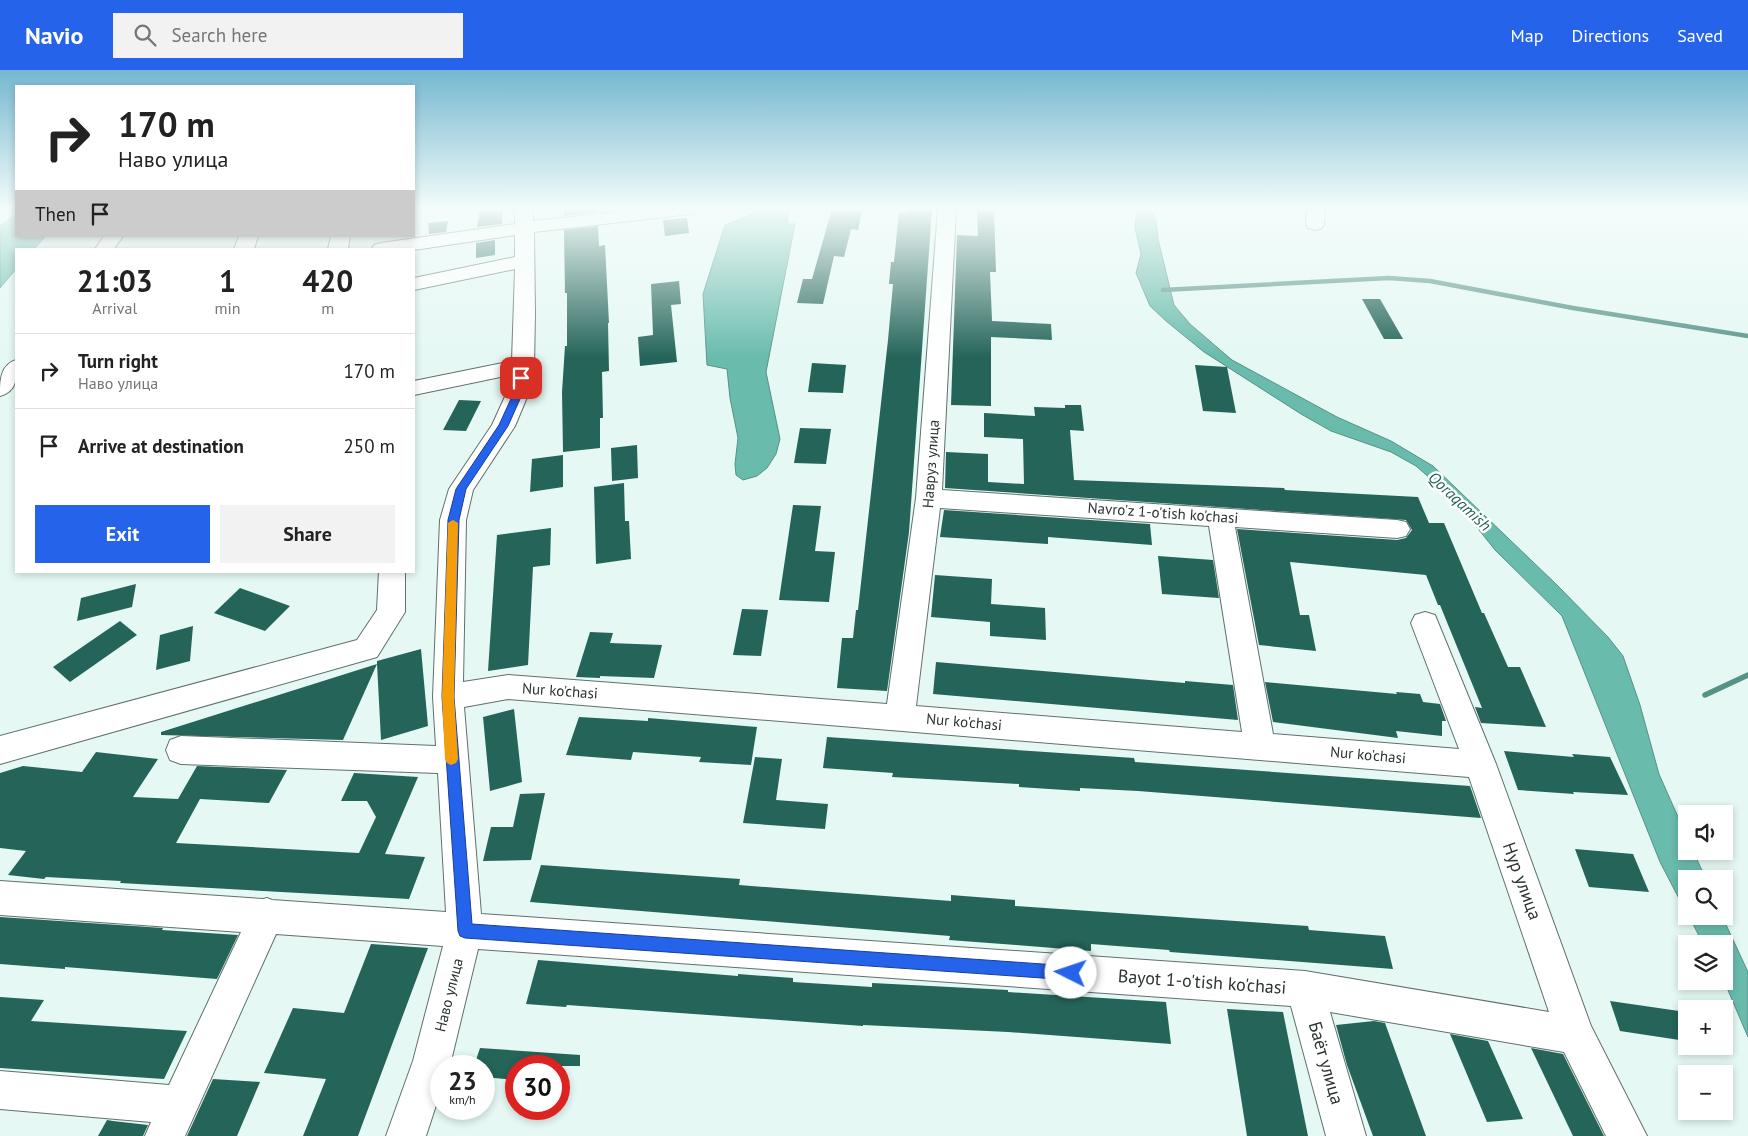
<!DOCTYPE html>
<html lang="en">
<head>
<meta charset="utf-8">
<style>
	:root { --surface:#fff; --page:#f2f2f2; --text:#222; --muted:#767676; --line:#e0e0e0; --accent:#2563eb }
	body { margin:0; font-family:"PT Sans",sans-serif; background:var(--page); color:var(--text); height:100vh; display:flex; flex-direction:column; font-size:19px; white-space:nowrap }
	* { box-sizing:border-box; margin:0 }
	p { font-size:16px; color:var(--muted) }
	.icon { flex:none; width:28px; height:28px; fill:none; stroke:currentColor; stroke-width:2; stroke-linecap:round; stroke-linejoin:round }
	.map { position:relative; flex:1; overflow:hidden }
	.panel { position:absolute; left:15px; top:178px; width:400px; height:325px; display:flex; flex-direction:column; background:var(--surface); border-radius:0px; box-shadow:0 2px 8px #0003 }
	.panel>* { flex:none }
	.banner { position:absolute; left:15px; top:15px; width:400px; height:152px; border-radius:0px; box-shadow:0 2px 8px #0003; background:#fff; color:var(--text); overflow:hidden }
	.buttons { position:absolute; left:1678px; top:735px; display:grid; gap:10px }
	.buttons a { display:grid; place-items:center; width:55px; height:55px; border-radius:0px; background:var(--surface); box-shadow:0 2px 8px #0003; font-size:25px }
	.speed { position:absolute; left:430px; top:985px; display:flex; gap:10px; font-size:25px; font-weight:700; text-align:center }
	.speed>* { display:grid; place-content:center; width:65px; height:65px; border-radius:50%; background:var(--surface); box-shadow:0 2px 8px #0003; line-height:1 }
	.speed small { font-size:12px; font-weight:400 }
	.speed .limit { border:8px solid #d22; background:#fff; color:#111 }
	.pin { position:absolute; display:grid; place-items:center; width:42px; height:42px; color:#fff; margin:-21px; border-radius:10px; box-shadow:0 2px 8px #0006 }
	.me { position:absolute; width:55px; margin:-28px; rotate:274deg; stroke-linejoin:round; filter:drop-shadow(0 0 4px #0008) }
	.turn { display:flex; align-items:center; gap:18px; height:105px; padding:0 20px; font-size:22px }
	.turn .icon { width:65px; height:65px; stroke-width:2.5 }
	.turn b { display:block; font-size:35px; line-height:42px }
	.then { display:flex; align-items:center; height:48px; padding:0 20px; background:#0003; gap:10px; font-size:19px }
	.eta { display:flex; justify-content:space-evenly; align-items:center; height:85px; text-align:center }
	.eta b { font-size:30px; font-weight:600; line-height:35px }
	.action { display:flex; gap:10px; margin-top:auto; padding:10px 20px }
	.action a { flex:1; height:58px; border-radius:0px; background:var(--accent); color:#fff; font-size:20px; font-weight:600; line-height:58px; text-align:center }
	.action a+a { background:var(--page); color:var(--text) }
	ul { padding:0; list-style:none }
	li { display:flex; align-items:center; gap:15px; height:75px; padding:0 20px; border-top:1px solid var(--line) }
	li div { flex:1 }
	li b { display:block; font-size:19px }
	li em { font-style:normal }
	header { display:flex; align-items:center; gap:30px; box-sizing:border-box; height:70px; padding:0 25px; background:var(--accent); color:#fff }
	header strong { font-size:24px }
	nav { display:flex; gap:28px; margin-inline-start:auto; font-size:18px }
	.search { width:350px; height:45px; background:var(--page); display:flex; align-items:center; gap:12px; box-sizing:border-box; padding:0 18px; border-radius:0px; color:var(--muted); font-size:19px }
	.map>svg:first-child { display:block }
	.water { fill:#69bbac; stroke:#579287 }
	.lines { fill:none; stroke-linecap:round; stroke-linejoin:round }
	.stream-far1 { stroke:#579287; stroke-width:4.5 }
	.stream { stroke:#579287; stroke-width:5.5 }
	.building { fill:#246459 }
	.minor-casing { stroke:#60706d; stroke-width:2 }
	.minor { fill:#fff; fill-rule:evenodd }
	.route { fill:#2563eb; stroke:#184099 }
	.slow { fill:#f59e0b }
	.labels { text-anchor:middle; stroke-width:5; stroke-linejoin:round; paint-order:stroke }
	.street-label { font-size:15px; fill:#2c3332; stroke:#fff }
	.water-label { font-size:16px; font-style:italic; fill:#216358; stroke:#fff }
	.near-street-label { font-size:18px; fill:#2c3332; stroke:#fff }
</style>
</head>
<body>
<header>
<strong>Navio</strong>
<div class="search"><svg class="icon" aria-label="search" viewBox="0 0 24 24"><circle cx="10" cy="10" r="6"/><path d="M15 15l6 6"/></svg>Search here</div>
<nav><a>Map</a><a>Directions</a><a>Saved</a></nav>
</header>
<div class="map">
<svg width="1748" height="1066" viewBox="0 0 1748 1066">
	<rect width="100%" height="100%" fill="#e5f8f4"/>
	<g class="water">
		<path d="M766,139H790L787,147L789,154H795L766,302L780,369L776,384L767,398L757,406L743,410L736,405L735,394L738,368L730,328L727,299L707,295L703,224L725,155Z"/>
		<path d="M1137,139H1149L1156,150L1158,169L1174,235L1190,254L1232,290L1337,347L1391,371L1433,396L1557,515L1608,567L1623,586L1640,635L1659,704L1686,765V781H1693L1706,809H1686V842L1660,792L1562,546L1495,480L1456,431L1416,396L1391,382L1331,361L1301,344L1204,282L1166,251L1150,236L1136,203L1141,184L1135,158Z"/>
		<path d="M16,144V166H46L34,179H16V199L0,218V156Z"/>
		<path d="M1689,846H1722L1748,902V967L1724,911V874H1703Z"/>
	</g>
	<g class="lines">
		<path class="stream-far1" d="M1163,220L1389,208L1430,211L1573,238L1748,266"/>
		<path class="stream" d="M1705,625L1748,605"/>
	</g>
	<g class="building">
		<path d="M480,139H503L502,154L477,157Z"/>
		<path d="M564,139H598V142L564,146Z"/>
		<path d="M832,139L862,140L858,160L851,159L844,187L834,186L823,234L797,233L803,209H812Z"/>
		<path d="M908,139H932L909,462L887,621L837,618L842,568H853L856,540H858L888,270L893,214H889L891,192H894L899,142H908Z"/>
		<path d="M977,139H994L996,202H990L992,251L1051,254L1052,270L991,267V336L951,335L957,165L978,166Z"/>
		<path d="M687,148L689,163L665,166L663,150Z"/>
		<path d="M448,151L446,162L429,164L428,153Z"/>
		<path d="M598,156L599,176L605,175L609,253H608L609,301L602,302L603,348H600V378L563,382L562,322L565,276H567V223H565L564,160Z"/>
		<path d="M495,170V185L476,188V173Z"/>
		<path d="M679,211L681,234L671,235L677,292L640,296L638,267L653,265L651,214Z"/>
		<path d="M1362,229H1380L1403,269H1384Z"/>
		<path d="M812,293L846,295L843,323L808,322Z"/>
		<path d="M1195,295L1227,297L1236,343L1203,341Z"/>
		<path d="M459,330L481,331L466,361L443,360Z"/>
		<path d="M1065,335H1081L1084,361L1070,360L1074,410L1284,418L1285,420L1418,427L1429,453H1444L1482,543H1484L1508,597H1520L1546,657L1481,653L1475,637L1482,638L1440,535H1438L1426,505L1290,492L1300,545H1309L1316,581L1259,575L1237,459L1397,470L1406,468L1412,460L1406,450L945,418L946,382L988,384V412L1024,414L1023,369L984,367V343L1035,346L1034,337L1065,338Z"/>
		<path d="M800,358L831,359L826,394L794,393Z"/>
		<path d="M637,375L638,408L612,411L611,378Z"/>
		<path d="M563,385V417L530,422L532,389Z"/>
		<path d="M624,413L625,451H629L631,489L596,494L594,417Z"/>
		<path d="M793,435L821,436L815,481L835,482L829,532L779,530Z"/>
		<path d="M944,440L1150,454L1152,475L1048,467V474L940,467Z"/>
		<path d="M551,458L550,495L533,497L528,595L488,601L497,465Z"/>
		<path d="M1158,486L1213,490L1219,528L1162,524Z"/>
		<path d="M935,505L992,509L991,534L1045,538L1046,570L990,566V552L931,547Z"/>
		<path d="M136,514L132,537L77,551L81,528Z"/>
		<path d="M240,518L290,536L265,561L214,543Z"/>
		<path d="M742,539L768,540L761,586L733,585Z"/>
		<path d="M120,551L137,565L70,612L53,597Z"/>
		<path d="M193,556L190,591L156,600L160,565Z"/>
		<path d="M590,562L613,563L610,573L662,575L654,608L600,606V608L576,607Z"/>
		<path d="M421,579L428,656L381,670L377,594L343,670L161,665V662L377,594V591Z"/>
		<path d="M936,592L1185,613V611L1233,615L1238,650L933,624Z"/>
		<path d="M1265,612L1397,624L1396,622L1420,624L1423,632L1440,634L1446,651H1442V666L1396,661L1398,668L1273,652Z"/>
		<path d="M514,639L522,712L490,721L483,647Z"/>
		<path d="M579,647L648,651V648L757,657L751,695L699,692L701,687L633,682L631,690L566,685Z"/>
		<path d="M827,667L1134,688L1135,692L1470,716L1481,748L1138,721L1080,718V721L1019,717V714L892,707L893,703L823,698Z"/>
		<path d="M1504,681L1574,687L1572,684L1610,687L1628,725L1573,722L1574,724L1518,720Z"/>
		<path d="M96,682L158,689L133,727L178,729L197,696L287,700L269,733L200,729L176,773L359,783L376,747L367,731H341L354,703L418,707L385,784L425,787L409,829L120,813L121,811L46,807L44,809L8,805L26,781L0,778V703L23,696L82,702Z"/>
		<path d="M755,687L782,689L776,730L828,734L825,759L743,753Z"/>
		<path d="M545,723L531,790L483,791L491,757H513L520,724Z"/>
		<path d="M1575,779L1633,784L1649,822L1589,817Z"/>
		<path d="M541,795L740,809L739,815L951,831V825L1015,830V836L1308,856L1309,860L1385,866L1393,899L1170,882L1169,880L1091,874V881L1016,875L949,870L950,866L530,832Z"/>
		<path d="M0,847L163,858L162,860L238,865L217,909L65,897V899L0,894Z"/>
		<path d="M371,874L428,878L358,1066H303L326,1009L264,1003L293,938L344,943Z"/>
		<path d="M538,890L738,906V904L793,908V912L872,917V913L950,917L1008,920V922L1166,932L1171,974L1008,962L863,955V956L567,935L566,937L526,934Z"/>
		<path d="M0,927L44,930L31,951L187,961L164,1009L0,998Z"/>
		<path d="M1610,931L1686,942V971L1620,961Z"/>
		<path d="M1227,939L1283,942L1308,1066H1247Z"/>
		<path d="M1374,951L1385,953L1426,1066H1373L1347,995L1336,955Z"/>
		<path d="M1450,964L1488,971L1523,1049L1487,1052Z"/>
		<path d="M480,978L580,985V996H516V1010L484,1007V996H474Z"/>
		<path d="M1531,978L1563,984L1604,1066H1573Z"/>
		<path d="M213,1009L260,1012L237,1066H187Z"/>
		<path d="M107,1050L113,1051L148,1055L143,1066H98Z"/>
	</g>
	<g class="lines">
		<defs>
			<g id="minor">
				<path d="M515,139H533V151L646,139H700L697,143L691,144L534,162L535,243L534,296L530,320L515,356L473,420L466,450L463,612L508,605L887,634L916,428L938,139H956L942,420L1397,450L1406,452L1410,459L1406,466L1397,468L1235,457L1273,664L1459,679L1411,553L1415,545L1425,542L1435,545L1496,694L1591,956L1647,1066H1606L1564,982L1330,942L1366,1066H1326L1291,936L478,879L451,991L449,996H441V1020L426,1066H386L413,991L443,876L276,864L185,1066H145L151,1052L0,1039V1001L169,1015L241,862L0,845V811L263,829L267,828L272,830L446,842L438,703L181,694L170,690L166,680L170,670L181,666L436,676L433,627L440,450L449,419L492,355L508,320L510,305L414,325V311L512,291L515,199L414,220V208L515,187V165L414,180L372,179L374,175L381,173L515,154ZM940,438L1209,456L1242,662L916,636ZM508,629L1469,707L1549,942L1305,901L481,844L464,637Z"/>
				<path d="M1307,139H1325L1324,154L1322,158L1315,160L1308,158L1306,154Z"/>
				<path d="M104,166H123L114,179H95Z"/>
				<path d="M239,166H258L254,179H234Z"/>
				<path d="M331,166H350L348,179H328Z"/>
				<path d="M16,290C17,306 18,321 0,326C0,311 0,295 16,290Z"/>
				<path d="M379,501H405V542L377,587L0,694V666L357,570L377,540Z"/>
			</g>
		</defs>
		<use href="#minor" class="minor-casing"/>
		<use href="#minor" class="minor"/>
	</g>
	<linearGradient id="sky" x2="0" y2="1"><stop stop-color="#75b7d0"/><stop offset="0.48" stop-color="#f3fcfa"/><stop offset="1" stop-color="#f3fcfa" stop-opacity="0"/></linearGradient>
	<rect width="1748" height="288" fill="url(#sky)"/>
	<path class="route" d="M521,305L526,308L524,320L508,356L466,419L459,450L454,627L472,854L1071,896L1076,898L1078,903L1076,908L1071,910L465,868L460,866L458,861L442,627L448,450L456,419L499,355L515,320L516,308Z"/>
	<path class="slow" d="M453,450L458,453L454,627L458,689L456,693L451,695L447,693L445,689L442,627L448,453Z"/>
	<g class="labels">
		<g class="street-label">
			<text transform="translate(931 394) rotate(-86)" y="5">Навруз улица</text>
			<text transform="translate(1163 443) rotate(4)" y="5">Navro'z 1-o'tish ko'chasi</text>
			<text transform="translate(560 621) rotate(4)" y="5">Nur ko'chasi</text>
			<text transform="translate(964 652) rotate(5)" y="5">Nur ko'chasi</text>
			<text transform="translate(1368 685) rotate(5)" y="5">Nur ko'chasi</text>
			<text transform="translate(449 925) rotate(-76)" y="5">Наво улица</text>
		</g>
		<g class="water-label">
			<text transform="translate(1460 431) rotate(43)" y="6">Qoraqamish</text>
		</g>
		<g class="near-street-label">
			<text transform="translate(1522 811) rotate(70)" y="6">Нур улица</text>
			<text transform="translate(1202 912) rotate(4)" y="6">Bayot 1-o'tish ko'chasi</text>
			<text transform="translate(1326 993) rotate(74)" y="6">Баёт улица</text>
		</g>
	</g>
</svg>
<div class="buttons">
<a><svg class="icon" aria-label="sound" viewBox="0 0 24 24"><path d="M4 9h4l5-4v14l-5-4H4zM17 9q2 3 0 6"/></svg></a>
<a><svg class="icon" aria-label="search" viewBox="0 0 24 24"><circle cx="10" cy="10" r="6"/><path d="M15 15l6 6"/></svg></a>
<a><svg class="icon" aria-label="layers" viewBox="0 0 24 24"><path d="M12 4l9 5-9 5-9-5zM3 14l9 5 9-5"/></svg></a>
<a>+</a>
<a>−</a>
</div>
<div class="speed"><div>23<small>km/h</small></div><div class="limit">30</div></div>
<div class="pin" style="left:521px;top:308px;background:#d93025"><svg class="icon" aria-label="arrive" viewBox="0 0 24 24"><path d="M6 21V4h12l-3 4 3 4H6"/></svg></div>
<svg class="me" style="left:1071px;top:903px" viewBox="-20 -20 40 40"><circle r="19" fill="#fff"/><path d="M0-13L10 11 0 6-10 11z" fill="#2563eb"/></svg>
<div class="banner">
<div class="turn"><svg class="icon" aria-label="right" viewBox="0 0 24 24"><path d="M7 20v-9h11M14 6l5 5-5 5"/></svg><div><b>170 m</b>Наво улица</div></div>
<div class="then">Then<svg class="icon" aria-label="arrive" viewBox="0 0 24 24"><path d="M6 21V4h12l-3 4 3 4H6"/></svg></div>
</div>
<section class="panel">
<div class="eta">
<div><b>21:03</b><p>Arrival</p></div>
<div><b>1</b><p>min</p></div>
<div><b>420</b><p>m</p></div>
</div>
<ul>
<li><svg class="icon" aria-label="right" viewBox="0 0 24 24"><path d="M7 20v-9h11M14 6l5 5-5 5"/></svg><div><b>Turn right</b><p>Наво улица</p></div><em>170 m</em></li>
<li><svg class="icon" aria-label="arrive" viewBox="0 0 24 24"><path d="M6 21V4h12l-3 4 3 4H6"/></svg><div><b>Arrive at destination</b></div><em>250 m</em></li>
</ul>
<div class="action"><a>Exit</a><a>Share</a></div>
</section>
</div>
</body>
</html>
